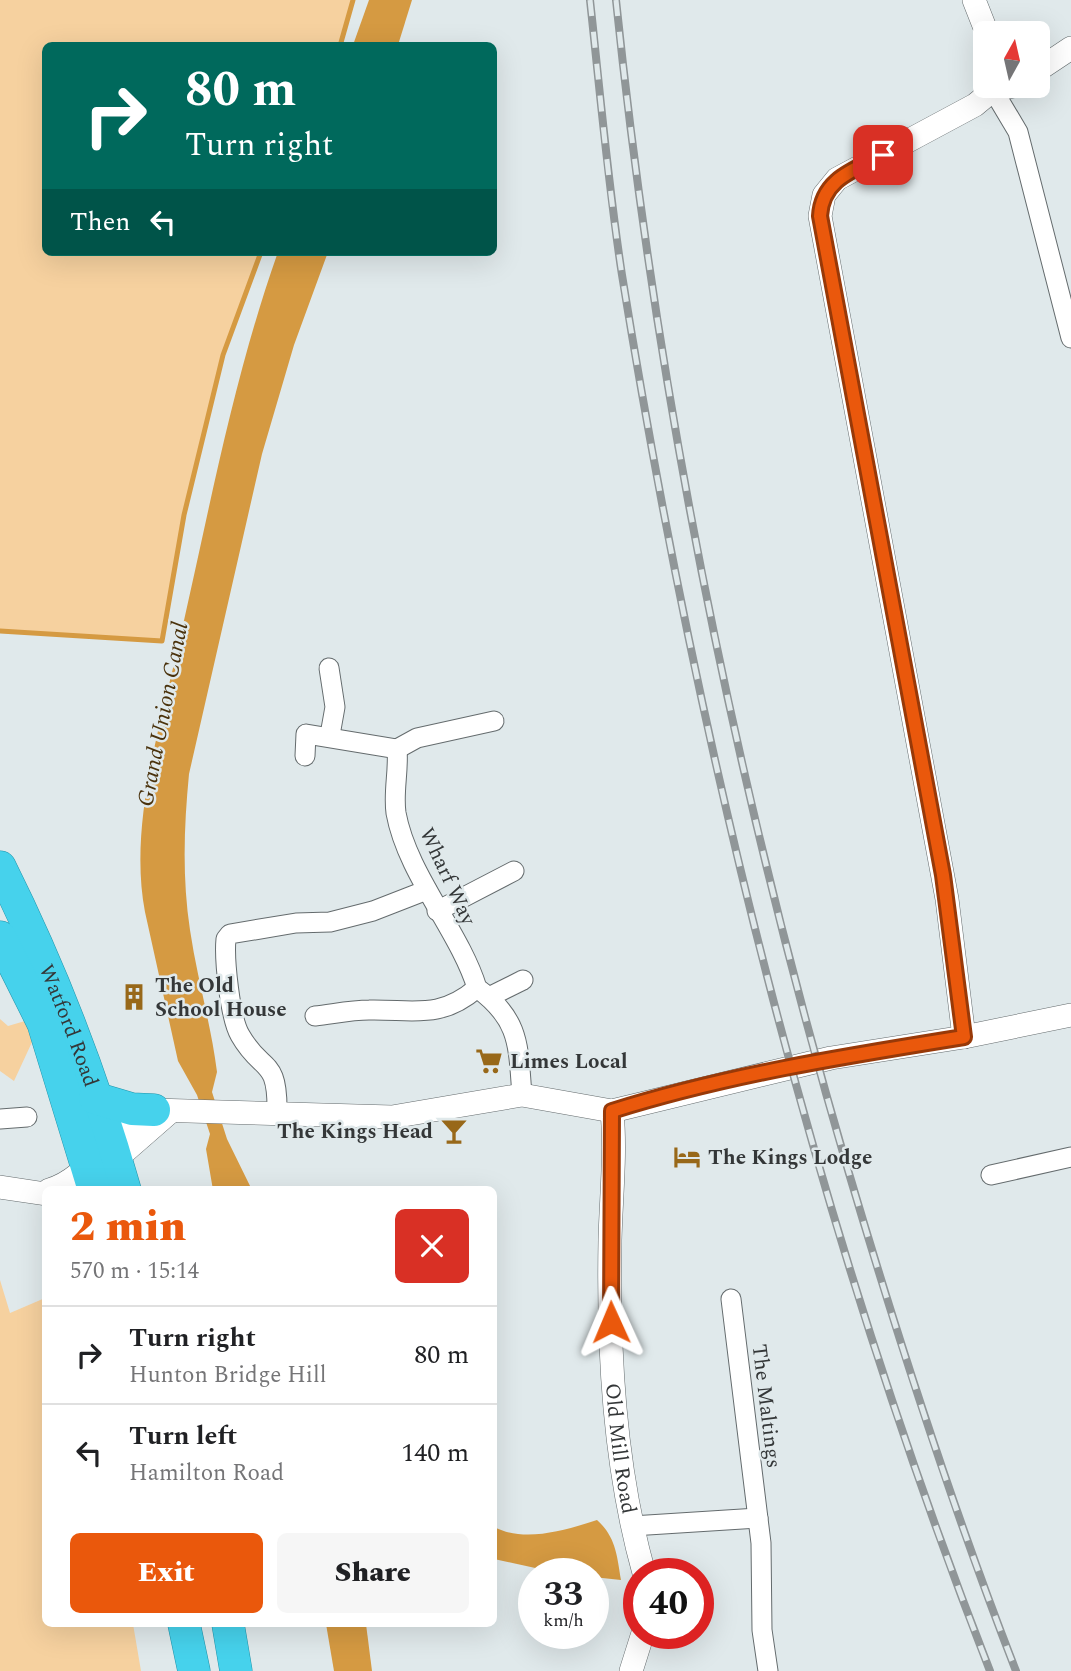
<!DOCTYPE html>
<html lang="en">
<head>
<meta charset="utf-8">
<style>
	:root { --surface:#fff; --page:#f6f6f6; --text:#202124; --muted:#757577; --line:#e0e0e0; --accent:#ea580c }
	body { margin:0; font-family:Spectral,serif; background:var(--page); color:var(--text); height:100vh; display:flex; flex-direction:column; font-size:26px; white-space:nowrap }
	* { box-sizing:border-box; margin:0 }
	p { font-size:23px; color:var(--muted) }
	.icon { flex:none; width:38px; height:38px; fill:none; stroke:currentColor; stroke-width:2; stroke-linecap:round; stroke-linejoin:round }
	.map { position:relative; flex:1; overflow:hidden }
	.panel { position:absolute; left:42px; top:1186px; width:455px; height:441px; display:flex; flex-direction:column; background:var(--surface); border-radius:10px; box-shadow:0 7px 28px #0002 }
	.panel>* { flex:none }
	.banner { position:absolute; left:42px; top:42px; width:455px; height:214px; border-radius:10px; box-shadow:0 7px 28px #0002; background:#00695c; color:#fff; overflow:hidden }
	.needle { width:46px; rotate:8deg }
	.fabs { position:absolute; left:973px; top:21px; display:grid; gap:14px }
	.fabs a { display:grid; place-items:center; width:77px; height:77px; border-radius:10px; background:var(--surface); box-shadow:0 7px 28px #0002; font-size:35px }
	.speed { position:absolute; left:518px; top:1558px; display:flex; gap:14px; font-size:35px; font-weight:700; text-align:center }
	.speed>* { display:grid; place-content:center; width:91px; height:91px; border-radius:50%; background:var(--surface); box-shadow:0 7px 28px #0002; line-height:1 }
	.speed small { font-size:18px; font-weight:400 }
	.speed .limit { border:10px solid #d22; background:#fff; color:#111 }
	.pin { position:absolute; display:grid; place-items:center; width:60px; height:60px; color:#fff; margin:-30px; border-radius:14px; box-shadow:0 4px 10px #0006 }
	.me { position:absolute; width:77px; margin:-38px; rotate:359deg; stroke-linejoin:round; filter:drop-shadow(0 0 5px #0008) }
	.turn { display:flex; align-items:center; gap:24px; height:147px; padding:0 28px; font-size:32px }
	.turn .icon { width:91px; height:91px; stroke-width:2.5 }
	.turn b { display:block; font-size:49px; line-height:60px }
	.then { display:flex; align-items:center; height:66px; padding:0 28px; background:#0003; gap:14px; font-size:26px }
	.round { display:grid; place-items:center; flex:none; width:74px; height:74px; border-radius:10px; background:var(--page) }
	.head { display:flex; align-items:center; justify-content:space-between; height:119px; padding:0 28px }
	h1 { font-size:42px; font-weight:800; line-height:52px; color:var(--accent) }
	.action { display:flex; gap:14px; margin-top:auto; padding:14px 28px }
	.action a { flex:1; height:80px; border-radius:10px; background:var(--accent); color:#fff; font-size:28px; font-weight:800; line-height:80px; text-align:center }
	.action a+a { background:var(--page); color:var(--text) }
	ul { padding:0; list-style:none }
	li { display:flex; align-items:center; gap:21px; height:98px; padding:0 28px; border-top:2px solid var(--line) }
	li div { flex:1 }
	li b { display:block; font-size:26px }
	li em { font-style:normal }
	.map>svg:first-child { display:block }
	.green { fill:#f6d19f }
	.water { fill:#d59a42 }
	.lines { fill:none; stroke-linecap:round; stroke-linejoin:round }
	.stream { stroke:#d59a42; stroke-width:5 }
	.minor-casing { stroke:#646b6d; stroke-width:21 }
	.tertiary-casing { stroke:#646b6d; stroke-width:24 }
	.trunk-casing { stroke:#2294aa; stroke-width:33 }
	.minor { stroke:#fff; stroke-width:19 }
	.tertiary { stroke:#fff; stroke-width:23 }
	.trunk { stroke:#46d2ec; stroke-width:32 }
	.rail-casing { stroke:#909698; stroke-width:8 }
	.rail { stroke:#e0e9eb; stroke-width:5; stroke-dasharray:16; stroke-linecap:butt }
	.route-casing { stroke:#983908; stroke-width:18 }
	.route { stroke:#ea580c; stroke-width:12 }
	.labels { text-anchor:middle; stroke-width:5; stroke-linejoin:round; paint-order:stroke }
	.street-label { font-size:21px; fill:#343738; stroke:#e0e9eb }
	.poi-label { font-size:21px; font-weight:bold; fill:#343738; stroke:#e0e9eb; text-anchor:start }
	.water-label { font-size:23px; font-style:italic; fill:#4a320c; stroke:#e0e9eb }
</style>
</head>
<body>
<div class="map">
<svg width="1071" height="1671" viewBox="0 0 1071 1671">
	<rect width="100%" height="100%" fill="#e0e9eb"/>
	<g class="green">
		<path d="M0,0H353L340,45L46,46V252H261L223,355L184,515L162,641L0,631Z"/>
		<path d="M0,1019L8,1026L25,1021L33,1040L14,1081L0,1071Z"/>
		<path d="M0,1280L10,1313L45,1298L46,1624H133L141,1671H0Z"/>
	</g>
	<g class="water">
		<path d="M369,0H412L398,45H353Z"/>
		<path d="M278,252H328L294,345L262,454L189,774C184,826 182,877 190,930C197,978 211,1024 217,1072L212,1092L227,1139L252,1190H213L206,1149L210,1134L197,1095L178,1061L145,912C128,824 162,720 181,634C210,506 234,376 278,252Z"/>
		<path d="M597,1520C616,1537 617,1556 621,1580L593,1577V1573H558L494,1559V1527C525,1543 566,1530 597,1520Z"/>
		<path d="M326,1624H366L372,1671H334Z"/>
	</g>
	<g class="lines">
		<g class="stream">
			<path d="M340,46L353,0"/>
			<path d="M0,631L162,641L184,515L223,355L261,252"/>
		</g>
		<defs>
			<g id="minor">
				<path d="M993,90L1018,132L1071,338"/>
				<path d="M329,668L335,707L330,735"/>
				<path d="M397,749L417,738L494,721"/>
				<path d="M305,756L306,734L397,749C399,770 393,792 396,813C407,874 460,932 477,988C521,1020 518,1047 522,1095"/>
				<path d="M437,911L514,871"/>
				<path d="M489,997L523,980"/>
				<path d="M315,1016C333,1014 351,1010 369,1010C413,1009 440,1020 477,988"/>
				<path d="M277,1113C278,1056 262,1074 240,1035C230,1018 224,959 226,939L230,934L296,923L330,922L373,911L427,890"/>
				<path d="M0,1119L27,1117"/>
				<path d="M991,1175L1071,1157"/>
				<path d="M731,1299L761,1543L762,1630L768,1671"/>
				<path d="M632,1526L758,1518"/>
			</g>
			<g id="tertiary">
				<path d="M974,0L987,33"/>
				<path d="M1038,70L1071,48"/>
				<path d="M964,1037L947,899L820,216L824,195L837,179L975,105L993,90L1014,86"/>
				<path id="s1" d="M612,1111C616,1154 611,1197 610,1240C608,1351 614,1466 644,1573"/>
				<path d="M107,1167L170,1112"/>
				<path d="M0,1187L46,1194"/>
				<path d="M49,1190C92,1178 112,1125 154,1110L392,1117L522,1095L612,1111L831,1058L964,1037L1071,1015"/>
				<path d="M631,1671L643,1633"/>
			</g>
			<g id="trunk">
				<path id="s2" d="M0,867C51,969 94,1080 125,1190"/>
				<path d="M0,937L43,1023L94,1190"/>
				<path d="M95,1098L132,1109L154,1110"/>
				<path d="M184,1624L194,1671"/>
				<path d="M228,1624L236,1671"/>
			</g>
		</defs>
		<use href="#minor" class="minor-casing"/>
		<use href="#tertiary" class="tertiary-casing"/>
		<use href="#trunk" class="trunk-casing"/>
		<use href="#minor" class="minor"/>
		<use href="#tertiary" class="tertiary"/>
		<use href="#trunk" class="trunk"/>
		<defs>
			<g id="rail">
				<path d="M590,0C600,92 608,184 622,275C699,752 814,1221 990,1671"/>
				<path d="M616,0C657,396 736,788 848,1170C898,1339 952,1507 1016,1671"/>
			</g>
		</defs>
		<use href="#rail" class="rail-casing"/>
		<use href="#rail" class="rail"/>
	</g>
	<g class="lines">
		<defs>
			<path id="route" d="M611,1322L612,1111C726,1075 846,1056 964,1037L943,875L820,216C822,179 854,170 883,155"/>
		</defs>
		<use href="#route" class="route-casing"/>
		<use href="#route" class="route"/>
	</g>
	<defs>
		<symbol id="building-bare" viewBox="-9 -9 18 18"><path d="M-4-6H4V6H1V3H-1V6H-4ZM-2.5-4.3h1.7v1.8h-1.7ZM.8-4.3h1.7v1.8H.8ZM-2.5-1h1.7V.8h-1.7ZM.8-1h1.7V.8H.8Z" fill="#986819" stroke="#e0e9eb" stroke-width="2.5" paint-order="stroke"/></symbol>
		<symbol id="supermarket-bare" viewBox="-9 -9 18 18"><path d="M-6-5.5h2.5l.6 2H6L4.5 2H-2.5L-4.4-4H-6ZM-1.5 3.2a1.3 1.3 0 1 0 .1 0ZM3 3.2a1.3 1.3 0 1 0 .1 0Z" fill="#986819" stroke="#e0e9eb" stroke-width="2.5" paint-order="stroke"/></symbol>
		<symbol id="bar-bare" viewBox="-9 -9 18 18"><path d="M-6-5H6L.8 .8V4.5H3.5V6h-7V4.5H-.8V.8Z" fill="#986819" stroke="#e0e9eb" stroke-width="2.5" paint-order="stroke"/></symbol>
		<symbol id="hotel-bare" viewBox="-9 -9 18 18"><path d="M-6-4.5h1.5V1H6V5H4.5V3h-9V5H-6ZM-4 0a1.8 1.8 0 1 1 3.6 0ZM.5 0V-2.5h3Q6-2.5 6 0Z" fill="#986819" stroke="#e0e9eb" stroke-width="2.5" paint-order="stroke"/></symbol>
	</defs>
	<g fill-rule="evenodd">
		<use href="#building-bare" x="115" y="978" width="38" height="38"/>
		<use href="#supermarket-bare" x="470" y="1042" width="38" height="38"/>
		<use href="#bar-bare" x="435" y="1112" width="38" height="38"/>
		<use href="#hotel-bare" x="668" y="1138" width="38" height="38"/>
	</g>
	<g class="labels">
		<g class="street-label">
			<text transform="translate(448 876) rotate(65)" y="7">Wharf Way</text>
			<text dy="7" stroke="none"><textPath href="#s2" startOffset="173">Watford Road</textPath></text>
			<text transform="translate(767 1406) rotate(83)" y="7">The Maltings</text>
			<text dy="7" stroke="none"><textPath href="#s1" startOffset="338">Old Mill Road</textPath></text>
		</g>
		<g class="poi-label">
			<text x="155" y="992">The Old<tspan x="155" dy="24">School House</tspan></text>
			<text x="510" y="1068">Limes Local</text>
			<text x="433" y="1138" text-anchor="end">The Kings Head</text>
			<text x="708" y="1164">The Kings Lodge</text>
		</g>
		<g class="water-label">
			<text transform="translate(162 714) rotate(-79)" y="8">Grand Union Canal</text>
		</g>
	</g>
</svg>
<div class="fabs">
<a><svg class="needle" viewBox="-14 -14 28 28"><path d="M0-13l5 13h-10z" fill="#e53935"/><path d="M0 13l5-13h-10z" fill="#757577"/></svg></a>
</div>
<div class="speed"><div>33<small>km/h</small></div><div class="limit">40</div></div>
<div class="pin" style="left:883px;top:155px;background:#d93025"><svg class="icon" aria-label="arrive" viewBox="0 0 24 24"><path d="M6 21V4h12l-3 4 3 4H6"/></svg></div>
<svg class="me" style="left:611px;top:1322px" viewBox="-20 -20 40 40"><path d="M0-17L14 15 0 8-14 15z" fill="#ea580c" stroke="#fff" stroke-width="4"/></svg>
<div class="banner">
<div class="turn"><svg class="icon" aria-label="right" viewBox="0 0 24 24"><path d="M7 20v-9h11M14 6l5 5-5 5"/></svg><div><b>80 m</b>Turn right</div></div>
<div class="then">Then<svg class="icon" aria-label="left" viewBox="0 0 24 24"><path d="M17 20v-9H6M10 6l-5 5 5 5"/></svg></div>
</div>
<section class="panel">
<div class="head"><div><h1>2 min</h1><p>570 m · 15:14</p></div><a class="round" style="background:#d93025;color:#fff"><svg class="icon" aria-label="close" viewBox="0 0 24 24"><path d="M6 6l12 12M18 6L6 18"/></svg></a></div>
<ul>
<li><svg class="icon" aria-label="right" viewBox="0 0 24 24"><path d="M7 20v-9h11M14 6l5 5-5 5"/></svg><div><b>Turn right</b><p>Hunton Bridge Hill</p></div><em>80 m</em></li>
<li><svg class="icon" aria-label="left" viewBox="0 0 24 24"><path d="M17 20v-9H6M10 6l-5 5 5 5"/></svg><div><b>Turn left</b><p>Hamilton Road</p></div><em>140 m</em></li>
</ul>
<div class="action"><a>Exit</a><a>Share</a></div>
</section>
</div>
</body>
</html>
